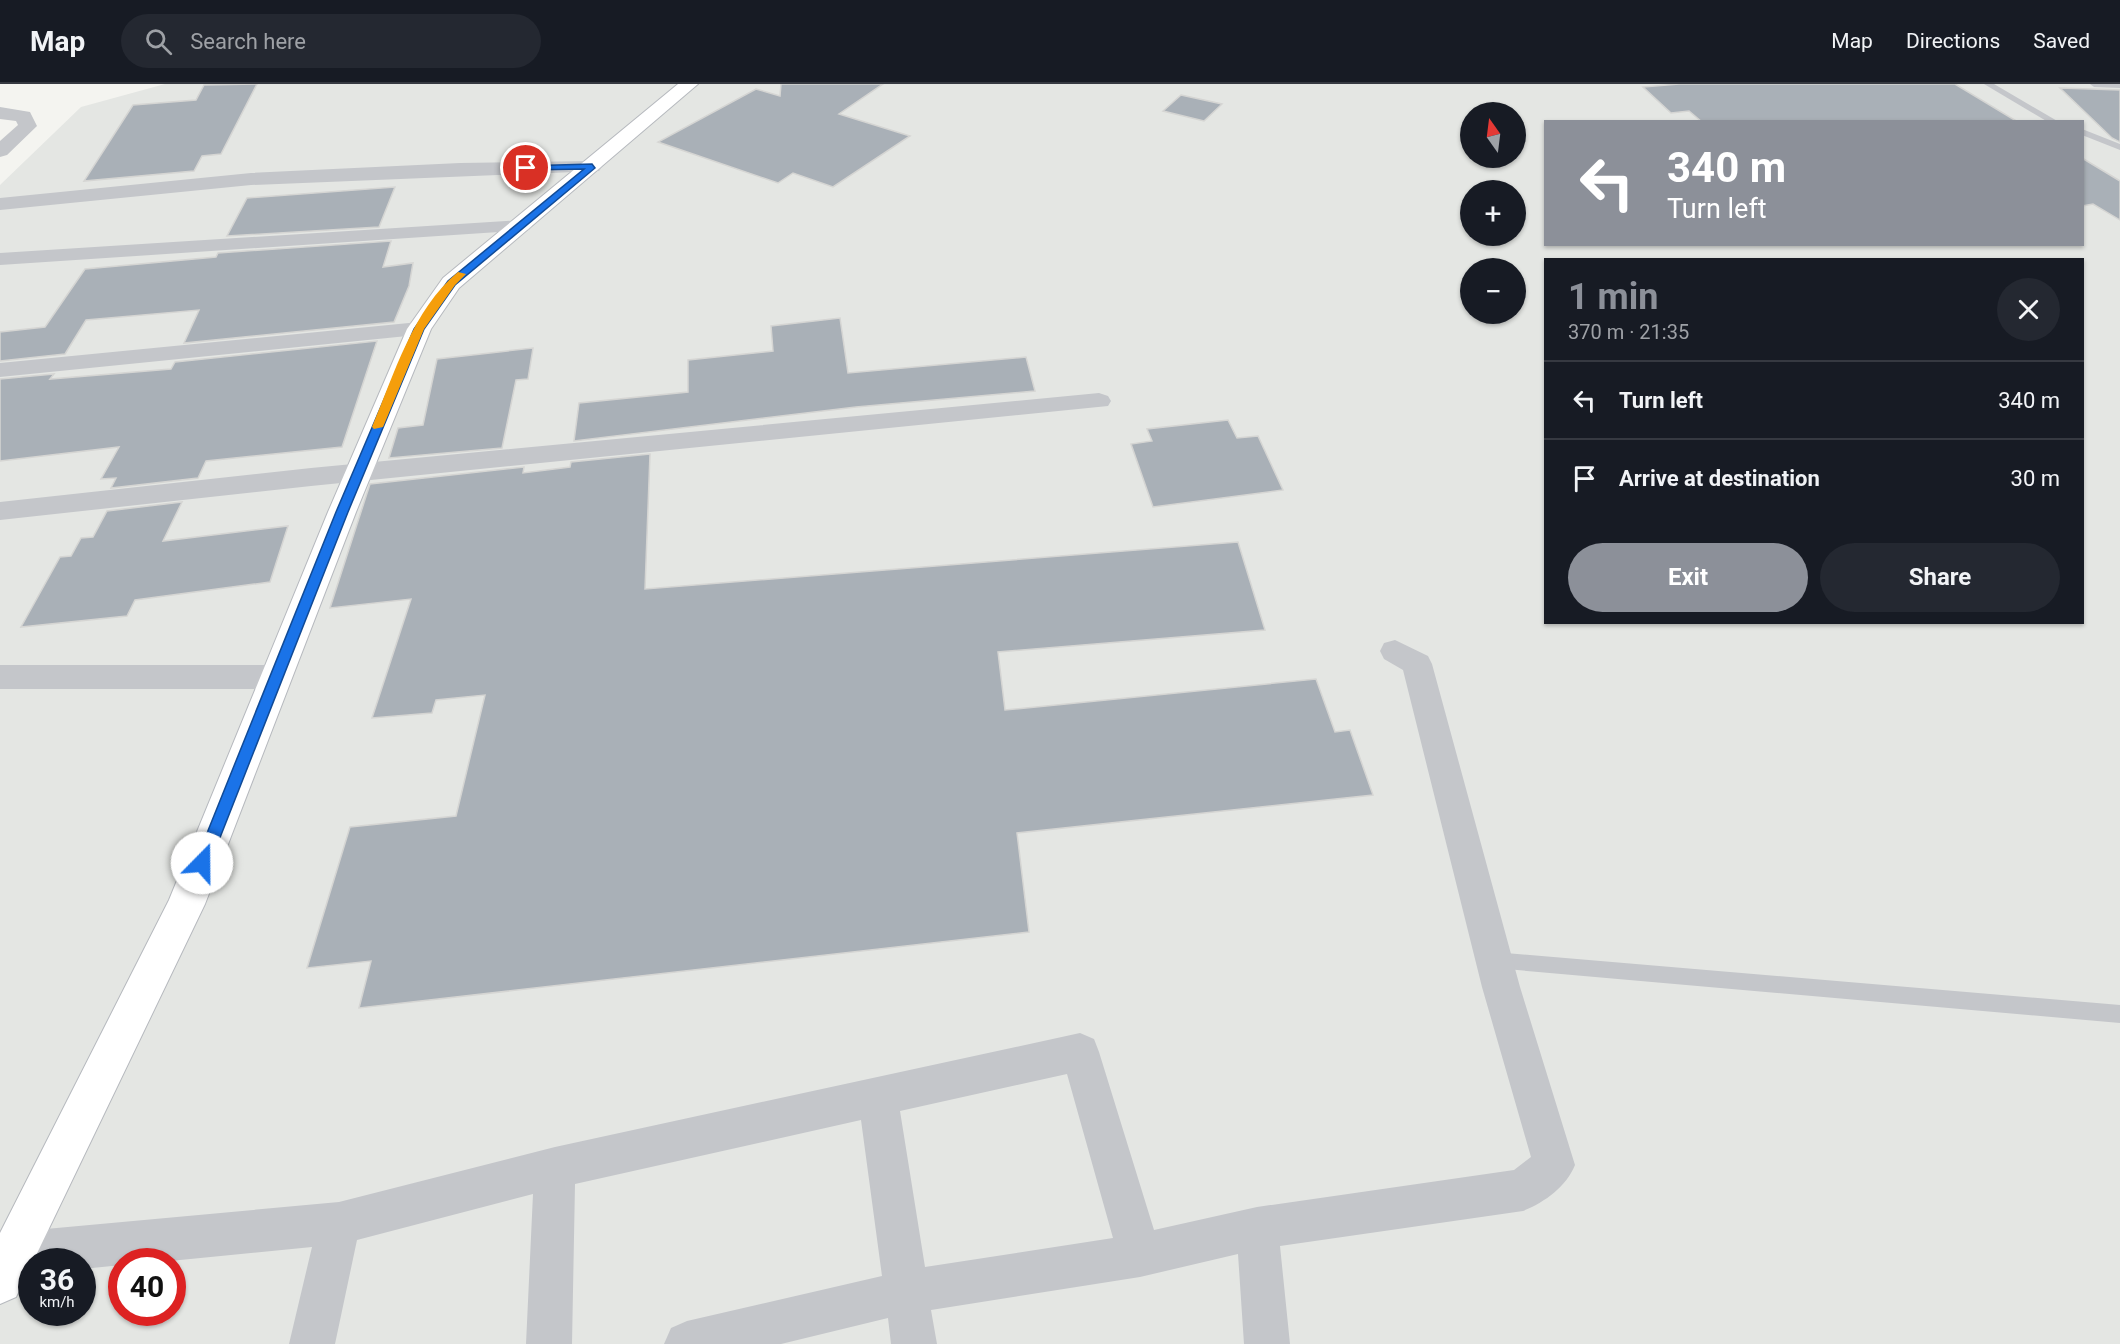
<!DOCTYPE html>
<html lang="en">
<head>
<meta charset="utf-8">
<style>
	:root { --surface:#171b24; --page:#242831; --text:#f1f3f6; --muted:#9ea1a6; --line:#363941; --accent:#8c9099 }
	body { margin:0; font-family:Roboto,sans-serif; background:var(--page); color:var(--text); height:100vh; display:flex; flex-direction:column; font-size:22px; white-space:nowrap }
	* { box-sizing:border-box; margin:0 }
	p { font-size:20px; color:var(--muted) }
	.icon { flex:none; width:33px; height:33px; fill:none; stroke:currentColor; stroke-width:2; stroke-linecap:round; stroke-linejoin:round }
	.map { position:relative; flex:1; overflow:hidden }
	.side { position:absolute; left:1544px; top:174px; width:540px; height:366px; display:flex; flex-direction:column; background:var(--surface); border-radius:0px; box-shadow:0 2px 4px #0004 }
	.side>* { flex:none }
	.hud { position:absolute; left:1544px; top:36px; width:540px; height:126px; border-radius:0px; box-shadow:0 2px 4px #0004; background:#8c9099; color:#fff; overflow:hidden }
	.needle { width:39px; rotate:346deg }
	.tools { position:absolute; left:1460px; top:18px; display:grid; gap:12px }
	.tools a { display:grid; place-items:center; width:66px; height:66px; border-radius:50%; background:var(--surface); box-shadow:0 2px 4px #0004; font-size:30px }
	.speed { position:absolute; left:18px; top:1164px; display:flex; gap:12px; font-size:30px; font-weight:700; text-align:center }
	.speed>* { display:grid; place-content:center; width:78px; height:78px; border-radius:50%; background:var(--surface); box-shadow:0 2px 4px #0004; line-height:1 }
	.speed small { font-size:15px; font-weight:400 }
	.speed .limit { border:9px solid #d22; background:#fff; color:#111 }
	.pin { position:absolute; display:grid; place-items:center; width:51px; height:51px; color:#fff; margin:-26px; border:3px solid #fff; border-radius:50%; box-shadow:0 2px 6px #0007 }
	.me { position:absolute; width:66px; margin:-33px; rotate:22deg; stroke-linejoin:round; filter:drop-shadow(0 0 4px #0008) }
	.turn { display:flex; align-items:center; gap:21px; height:126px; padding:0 24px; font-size:27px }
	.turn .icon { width:78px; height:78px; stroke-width:2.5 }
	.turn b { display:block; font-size:42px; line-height:51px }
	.round { display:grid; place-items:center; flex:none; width:63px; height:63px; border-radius:32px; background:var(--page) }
	.head { display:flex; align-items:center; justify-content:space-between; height:102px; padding:0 24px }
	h1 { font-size:36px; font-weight:700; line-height:45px; color:var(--accent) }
	.action { display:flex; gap:12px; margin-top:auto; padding:12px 24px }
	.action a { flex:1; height:69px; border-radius:36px; background:var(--accent); color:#fff; font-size:24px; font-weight:700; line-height:69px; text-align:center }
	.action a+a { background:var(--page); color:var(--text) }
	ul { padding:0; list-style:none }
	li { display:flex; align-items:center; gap:18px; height:78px; padding:0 24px; border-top:2px solid var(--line) }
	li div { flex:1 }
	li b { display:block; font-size:22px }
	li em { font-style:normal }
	header { display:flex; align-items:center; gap:36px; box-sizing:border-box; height:84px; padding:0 30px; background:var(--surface); border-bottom:2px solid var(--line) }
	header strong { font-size:28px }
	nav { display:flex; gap:33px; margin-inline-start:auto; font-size:21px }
	.search { width:420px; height:54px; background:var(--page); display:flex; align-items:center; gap:15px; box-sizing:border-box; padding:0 21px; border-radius:33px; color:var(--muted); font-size:22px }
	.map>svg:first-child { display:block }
	.built { fill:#e4e6e3; fill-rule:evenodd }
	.building { fill:#a9b0b7; stroke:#d5d5d3; stroke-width:1.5 }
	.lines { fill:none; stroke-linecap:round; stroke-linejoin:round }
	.secondary-casing { stroke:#b6b9be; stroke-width:2 }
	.lane { fill:#c4c6ca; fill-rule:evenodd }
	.street { fill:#c4c6ca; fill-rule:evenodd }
	.secondary { fill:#fff; fill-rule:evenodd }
	.route { fill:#1a73e8; stroke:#114b97; stroke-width:1.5 }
	.slow { fill:#f59e0b }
</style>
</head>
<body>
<header>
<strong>Map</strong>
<div class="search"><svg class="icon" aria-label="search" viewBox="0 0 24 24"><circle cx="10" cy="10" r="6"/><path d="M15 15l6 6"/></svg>Search here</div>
<nav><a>Map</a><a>Directions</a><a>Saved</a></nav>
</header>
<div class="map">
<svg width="2120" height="1260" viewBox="0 0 2120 1260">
	<rect width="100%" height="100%" fill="#f4f4f0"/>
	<path class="built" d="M165,0H2120V1260H0V101L81,23ZM1470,28H1515V74H1470ZM1545,38H2082V160H1545ZM1470,106H1515V152H1470ZM1545,176H2082V538H1545ZM1470,184H1515V230H1470ZM32,1178H82V1228H32ZM122,1178H172V1228H122Z"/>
	<g class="building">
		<path d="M257,0L221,70L202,72L194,87L84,97L133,21L196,16L204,1Z"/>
		<path d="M781,0H883L839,30L910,52L833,103L793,89L778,99L658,58L756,5L780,12Z"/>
		<path d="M1679,0H1955L2018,38H1702L1689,27L1671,29L1643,3Z"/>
		<path d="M2060,4L2120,6V58L2112,54Z"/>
		<path d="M1181,11L1222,20L1204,37L1163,27Z"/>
		<path d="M2082,74L2120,97V136L2093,120L2082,122Z"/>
		<path d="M395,103L379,143L227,152L247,114Z"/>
		<path d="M391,157L383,183L413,179L409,202L394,238L184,259L199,226L86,236L65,270L0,277V248L45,243L85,185L216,173L218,169Z"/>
		<path d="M840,234L848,289L1026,273L1035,307L856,323L574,357L579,319L688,308V276L773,267L771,242Z"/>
		<path d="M377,257L342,363L206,377L198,394L111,404L116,394L101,395L119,363L0,377V295L54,290L50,295L171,285L175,278Z"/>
		<path d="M533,264L528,295L516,296L502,364L389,374L398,344L423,341L437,275Z"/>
		<path d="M1228,336L1237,354L1258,352L1283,406L1153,423L1131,360L1152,357L1147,345Z"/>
		<path d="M650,370L645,505L1238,458L1265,546L998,568L1005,626L1316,595L1335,648L1350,646L1373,711L1017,749L1029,848L359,924L371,877L307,884L350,743L456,732L485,611L436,616L432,629L372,634L411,515L330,524L370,400L524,383L523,389L570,383L571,378Z"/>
		<path d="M182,418L163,457L288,442L270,498L135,516L127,532L21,543L60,473L71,472L81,454L93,453L107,427Z"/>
	</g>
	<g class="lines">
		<defs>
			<path id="secondary" d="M678,0H698L459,204L431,245L356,428L205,820L16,1213L0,1220V1149L169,816L328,428L407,245L443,194Z"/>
		</defs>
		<use href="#secondary" class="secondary-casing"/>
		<g class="lane">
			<path d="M1984,0H1994L2059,38H2048Z"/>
			<path d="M2090,0H2120V4L2094,3Z"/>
			<path d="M2082,45L2120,60V66L2082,51Z"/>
			<path d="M1494,868L2120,921V939L1494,884L1488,882L1485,876L1488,870Z"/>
		</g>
		<g class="street">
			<path d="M0,23L30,28L37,42L7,71L0,73V57L18,41L16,37L0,35Z"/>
			<path d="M592,77L599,79L602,83L599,87L251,101L0,126V114L251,89L460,79Z"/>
			<path d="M522,136L529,138L532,142L529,146L0,181V169Z"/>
			<path d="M419,238L427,240L431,245L427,250L0,293V279Z"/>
			<path d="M1099,309L1108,312L1111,317L1108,322L311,402L0,436V418L311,384Z"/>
			<path d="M1395,556L1428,572L1432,580L1520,903L1575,1081C1566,1103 1545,1118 1523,1127L1280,1162L1290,1260H1244L1238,1170L1140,1193L931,1226L937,1260H891L888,1234L781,1260H664L671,1244L687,1237L882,1192L861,1036L575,1100L572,1260H526L533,1110L357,1156L335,1260H289L312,1163L160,1178H122V1181L82,1185V1178H32V1190L13,1192L0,1186V1154L13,1148L339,1118L555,1063L1080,949L1094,955L1099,968L1154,1146L1257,1123L1514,1086L1531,1073L1482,903L1403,586L1384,575L1380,567L1384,559ZM1067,990L1113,1154L925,1183L900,1027Z"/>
			<path d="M0,581H276L287,585L291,593L287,601L276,605H0Z"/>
		</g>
		<use href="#secondary" class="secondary"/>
	</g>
	<path class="route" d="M592,80L595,84L455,201L424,245L348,428L210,779L202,785L197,784L195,779L336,428L414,245L448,197L584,85L526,86L523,82Z"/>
	<path class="slow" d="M458,188L466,190L455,201L424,245L383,343L374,345L372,343C394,291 413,225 458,188Z"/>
</svg>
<div class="tools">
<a><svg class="needle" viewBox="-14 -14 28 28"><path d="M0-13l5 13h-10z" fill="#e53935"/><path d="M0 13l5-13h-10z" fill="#9ea1a6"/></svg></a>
<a>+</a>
<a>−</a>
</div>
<div class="speed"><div>36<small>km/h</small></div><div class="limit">40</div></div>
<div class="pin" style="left:526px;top:84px;background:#d93025"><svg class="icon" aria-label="arrive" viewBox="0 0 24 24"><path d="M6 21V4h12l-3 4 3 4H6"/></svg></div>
<svg class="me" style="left:202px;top:779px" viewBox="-20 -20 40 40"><circle r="19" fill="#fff"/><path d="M0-13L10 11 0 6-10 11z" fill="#1a73e8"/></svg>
<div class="hud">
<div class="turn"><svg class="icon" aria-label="left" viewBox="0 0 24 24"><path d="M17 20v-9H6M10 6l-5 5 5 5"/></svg><div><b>340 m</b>Turn left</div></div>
</div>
<section class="side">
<div class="head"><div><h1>1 min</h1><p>370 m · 21:35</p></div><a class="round"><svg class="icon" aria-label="close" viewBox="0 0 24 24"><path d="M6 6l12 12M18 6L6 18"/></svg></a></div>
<ul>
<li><svg class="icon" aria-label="left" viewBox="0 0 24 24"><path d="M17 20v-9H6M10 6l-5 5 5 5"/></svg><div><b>Turn left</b></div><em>340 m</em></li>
<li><svg class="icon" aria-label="arrive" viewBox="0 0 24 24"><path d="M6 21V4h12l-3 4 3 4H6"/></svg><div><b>Arrive at destination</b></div><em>30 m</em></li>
</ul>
<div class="action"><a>Exit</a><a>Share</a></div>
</section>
</div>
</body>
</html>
